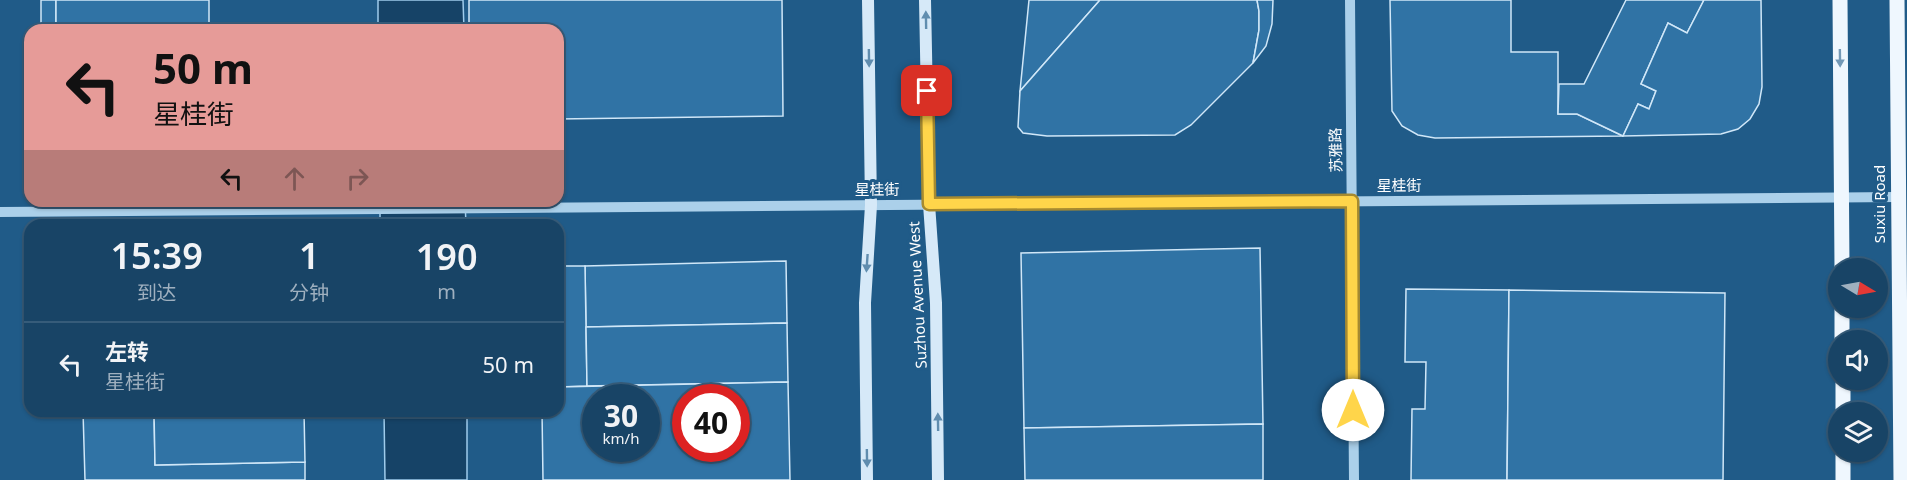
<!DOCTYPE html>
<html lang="zh">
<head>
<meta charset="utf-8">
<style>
	:root { --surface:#184466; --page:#214b6c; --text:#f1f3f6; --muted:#9fb0bf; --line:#365c7a }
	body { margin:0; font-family:"Noto Sans","Noto Sans SC",sans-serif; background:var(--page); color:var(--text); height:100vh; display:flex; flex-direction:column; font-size:22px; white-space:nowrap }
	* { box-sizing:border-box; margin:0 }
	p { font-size:20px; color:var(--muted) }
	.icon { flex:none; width:33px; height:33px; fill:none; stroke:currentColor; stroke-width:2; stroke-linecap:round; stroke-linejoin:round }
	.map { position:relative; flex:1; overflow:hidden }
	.side { position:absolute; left:24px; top:219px; width:540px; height:198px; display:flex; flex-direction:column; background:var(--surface); border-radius:18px; box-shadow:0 2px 4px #0004,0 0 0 2px var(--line) }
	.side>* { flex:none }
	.top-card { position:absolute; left:24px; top:24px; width:540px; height:183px; border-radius:18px; box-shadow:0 2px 4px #0004,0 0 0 2px var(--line); background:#e69b98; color:#111; overflow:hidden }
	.needle { width:39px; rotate:100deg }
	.buttons { position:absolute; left:1828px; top:258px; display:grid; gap:12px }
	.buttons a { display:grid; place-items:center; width:60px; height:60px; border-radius:50%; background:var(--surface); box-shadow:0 2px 4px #0004,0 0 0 2px var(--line); font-size:30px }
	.speed { position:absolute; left:582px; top:384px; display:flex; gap:12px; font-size:30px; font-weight:700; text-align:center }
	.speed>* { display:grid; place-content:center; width:78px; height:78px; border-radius:50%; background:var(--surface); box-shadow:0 2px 4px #0004,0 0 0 2px var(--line); line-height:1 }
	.speed small { font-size:15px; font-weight:400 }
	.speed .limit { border:9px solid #d22; background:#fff; color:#111 }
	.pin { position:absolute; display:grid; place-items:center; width:51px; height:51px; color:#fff; margin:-26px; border-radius:12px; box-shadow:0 3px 9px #0006 }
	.me { position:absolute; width:66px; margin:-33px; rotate:0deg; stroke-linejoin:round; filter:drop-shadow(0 0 4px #0008) }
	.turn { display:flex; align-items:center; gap:21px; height:126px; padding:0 30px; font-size:27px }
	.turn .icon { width:78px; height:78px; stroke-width:2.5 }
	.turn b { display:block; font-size:42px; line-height:51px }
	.lanes { display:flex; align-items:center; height:57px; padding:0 30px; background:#0003; justify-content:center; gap:30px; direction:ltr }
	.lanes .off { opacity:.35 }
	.eta { display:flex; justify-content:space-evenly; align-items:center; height:102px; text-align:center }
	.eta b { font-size:36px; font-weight:600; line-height:42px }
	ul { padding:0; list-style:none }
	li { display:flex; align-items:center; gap:18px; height:84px; padding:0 30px; border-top:2px solid var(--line) }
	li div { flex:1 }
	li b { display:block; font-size:22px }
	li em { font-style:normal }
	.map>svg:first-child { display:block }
	.water { fill:#164367; stroke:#9fccec; stroke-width:1.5 }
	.building { fill:#3073a5; stroke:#d0e7f8; stroke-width:1.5; fill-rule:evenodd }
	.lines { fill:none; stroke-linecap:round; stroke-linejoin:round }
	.tertiary { stroke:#abd0ea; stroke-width:10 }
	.secondary { stroke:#d6e9f8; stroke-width:12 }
	.primary { stroke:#eff7fe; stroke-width:15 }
	.oneway { fill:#608daf }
	.oneway2 { fill:#7399b7 }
	.route-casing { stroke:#a68a30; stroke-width:15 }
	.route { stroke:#ffd54a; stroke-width:10 }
	.labels { text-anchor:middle; stroke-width:6; stroke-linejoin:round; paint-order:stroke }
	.street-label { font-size:15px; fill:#fff; stroke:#205b88 }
</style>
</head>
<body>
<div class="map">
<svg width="1907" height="480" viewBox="0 0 1907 480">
	<rect width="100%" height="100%" fill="#205b88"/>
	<g class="water">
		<path d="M378,0H463L464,30H378Z"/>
		<path d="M380,201H465L466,225H380Z"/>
		<path d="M384,411H467V480H385Z"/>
	</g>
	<g class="building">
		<rect x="41" y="0" width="15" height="30"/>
		<rect x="56" y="0" width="153" height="30"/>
		<path d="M469,0H782L783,116L558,119V30H469Z"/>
		<path d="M1029,0H1100L1020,91Z"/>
		<path d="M1100,0H1257L1259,11V30L1253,63L1191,125L1175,135L1047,136L1023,133L1018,127L1020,91Z"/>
		<path d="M1257,0H1273L1272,24L1266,46L1253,63L1259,30V11Z"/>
		<path d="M1390,0H1511V52H1558V114H1577L1623,136L1435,138L1418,135L1402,126L1392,111Z"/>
		<path d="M1626,0H1704L1687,33L1668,23L1641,84L1656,91L1649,109L1638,104L1623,136L1577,114H1558L1559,84H1584Z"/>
		<path d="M1704,0H1761L1762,87L1759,104L1750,119L1738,129L1721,134L1623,136L1638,104L1649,109L1656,91L1641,84L1668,23L1687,33Z"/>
		<path d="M1260,248L1263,424L1024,428L1021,253Z"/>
		<path d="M786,261L787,323L586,327L585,266Z"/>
		<path d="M558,266H585L587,386L558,387Z"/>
		<path d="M1406,289L1509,290L1507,480H1411L1412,409H1425L1426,362H1405Z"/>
		<path d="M1509,290L1725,293L1723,480H1507Z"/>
		<path d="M787,323L788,382L587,386L586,327Z"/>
		<path d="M788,382L790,480H543L542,411H558V387ZM596,398H646V448H596ZM686,398H736V448H686Z"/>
		<path d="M83,411H154L155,465L305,462V480H85Z"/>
		<path d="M154,411H304L305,462L155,465Z"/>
		<path d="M1263,424V480H1025L1024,428Z"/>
	</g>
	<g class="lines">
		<g class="tertiary">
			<path d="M1350,0L1354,480"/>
			<path d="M0,212L1898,197"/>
		</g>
		<g class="secondary">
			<path d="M925,0L929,204L936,303L938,480"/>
			<path d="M867,480L865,303L871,205L868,0"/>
		</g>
		<g class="primary">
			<path d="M1840,0L1842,268"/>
			<path d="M1897,0L1901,480"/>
			<path d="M1842,308V340"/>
			<path d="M1843,380V412"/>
			<path d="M1843,452V480"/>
		</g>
	</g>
	<defs><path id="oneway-solid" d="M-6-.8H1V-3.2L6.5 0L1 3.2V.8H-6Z" transform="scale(1.5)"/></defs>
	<g class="oneway">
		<use href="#oneway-solid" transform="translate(926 20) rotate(-91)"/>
		<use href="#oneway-solid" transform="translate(869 58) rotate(89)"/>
		<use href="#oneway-solid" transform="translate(867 263) rotate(94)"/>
		<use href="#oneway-solid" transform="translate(938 422) rotate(-91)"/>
		<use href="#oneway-solid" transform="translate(867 458) rotate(89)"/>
	</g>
	<use class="oneway2" href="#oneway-solid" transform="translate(1840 58) rotate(89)"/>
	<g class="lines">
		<defs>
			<path id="route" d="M927,91L929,204L1352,201L1353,410"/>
		</defs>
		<use href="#route" class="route-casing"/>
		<use href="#route" class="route"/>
	</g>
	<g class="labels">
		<g class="street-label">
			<text transform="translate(1336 150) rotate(-91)" y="5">苏雅路</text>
			<text x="1399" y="191">星桂街</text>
			<text x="877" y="195">星桂街</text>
			<text transform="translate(1880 204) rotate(-90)" y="5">Suxiu Road</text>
			<text transform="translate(918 295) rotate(-93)" y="5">Suzhou Avenue West</text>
		</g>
	</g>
</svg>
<div class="buttons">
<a><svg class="needle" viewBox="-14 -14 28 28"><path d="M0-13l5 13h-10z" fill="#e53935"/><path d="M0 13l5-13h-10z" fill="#9fb0bf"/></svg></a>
<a><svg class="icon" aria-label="sound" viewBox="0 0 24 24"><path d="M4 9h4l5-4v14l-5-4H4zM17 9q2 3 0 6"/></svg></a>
<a><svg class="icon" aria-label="layers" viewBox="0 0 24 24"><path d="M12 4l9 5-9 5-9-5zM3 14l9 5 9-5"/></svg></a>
</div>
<div class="speed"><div>30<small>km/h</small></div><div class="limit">40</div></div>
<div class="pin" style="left:927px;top:91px;background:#d93025"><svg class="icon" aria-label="arrive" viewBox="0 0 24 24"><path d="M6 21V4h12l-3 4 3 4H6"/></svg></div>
<svg class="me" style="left:1353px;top:410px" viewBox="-20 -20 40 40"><circle r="19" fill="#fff"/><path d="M0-13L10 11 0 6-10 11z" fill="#ffd54a"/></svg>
<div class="top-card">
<div class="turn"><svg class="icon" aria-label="left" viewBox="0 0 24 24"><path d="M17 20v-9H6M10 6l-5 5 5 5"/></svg><div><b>50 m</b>星桂街</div></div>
<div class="lanes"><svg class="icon" aria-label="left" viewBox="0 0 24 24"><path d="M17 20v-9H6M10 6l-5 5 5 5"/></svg><svg class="icon off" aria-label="ahead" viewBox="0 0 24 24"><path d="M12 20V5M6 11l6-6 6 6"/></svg><svg class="icon off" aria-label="right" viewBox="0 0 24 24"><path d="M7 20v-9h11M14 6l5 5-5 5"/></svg></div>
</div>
<section class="side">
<div class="eta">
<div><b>15:39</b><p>到达</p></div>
<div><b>1</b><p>分钟</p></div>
<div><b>190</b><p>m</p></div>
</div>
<ul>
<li><svg class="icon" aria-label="left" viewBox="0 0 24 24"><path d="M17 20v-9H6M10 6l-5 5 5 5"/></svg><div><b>左转</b><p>星桂街</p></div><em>50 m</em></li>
</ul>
</section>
</div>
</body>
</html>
